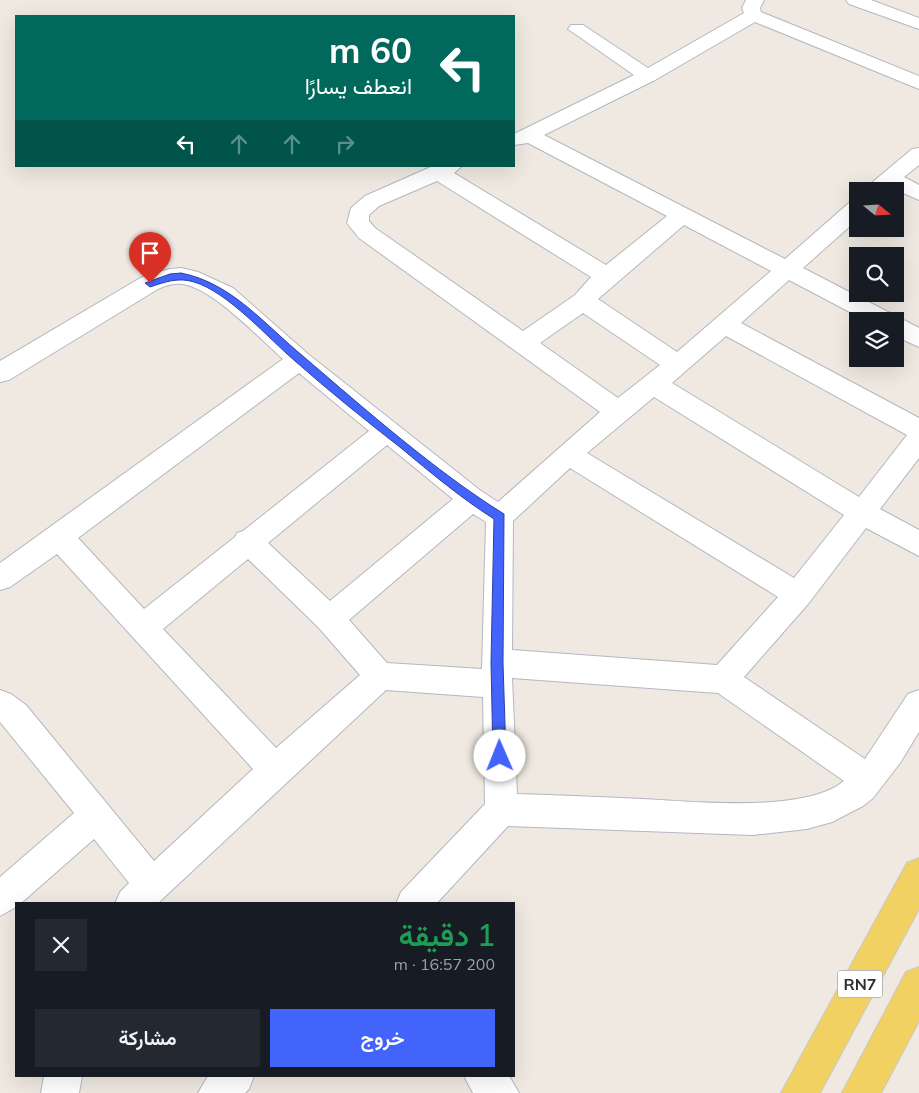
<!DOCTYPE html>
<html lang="ar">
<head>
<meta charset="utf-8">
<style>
	:root { --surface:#171b24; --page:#242831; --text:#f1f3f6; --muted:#9ea1a6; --accent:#4264fb }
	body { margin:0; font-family:Mulish,Vazirmatn,sans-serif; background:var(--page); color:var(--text); direction:rtl; height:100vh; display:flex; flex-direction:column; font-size:19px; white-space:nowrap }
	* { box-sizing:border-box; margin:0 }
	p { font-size:16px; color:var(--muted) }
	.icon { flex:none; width:28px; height:28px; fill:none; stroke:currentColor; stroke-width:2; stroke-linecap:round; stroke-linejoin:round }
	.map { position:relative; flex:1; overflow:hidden; direction:ltr }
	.sheet { position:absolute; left:15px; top:902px; width:500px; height:175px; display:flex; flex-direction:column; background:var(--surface); border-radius:0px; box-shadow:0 5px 20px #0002; direction:rtl }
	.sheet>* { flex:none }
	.top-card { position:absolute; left:15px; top:15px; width:500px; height:152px; border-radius:0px; box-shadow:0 5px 20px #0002; direction:rtl; background:#00695c; color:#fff; overflow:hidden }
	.needle { width:32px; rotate:108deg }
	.tools { position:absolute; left:849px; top:182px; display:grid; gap:10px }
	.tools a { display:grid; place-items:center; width:55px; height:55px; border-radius:0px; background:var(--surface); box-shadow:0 5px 20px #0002; font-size:25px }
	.pin { position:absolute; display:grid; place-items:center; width:42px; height:42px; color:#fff; margin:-51px -21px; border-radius:50% 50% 50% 0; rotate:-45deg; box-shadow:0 0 5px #0007 }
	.pin .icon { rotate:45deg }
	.me { position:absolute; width:55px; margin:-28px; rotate:359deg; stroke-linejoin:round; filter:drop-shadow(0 0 4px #0008) }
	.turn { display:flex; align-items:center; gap:18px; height:105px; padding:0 20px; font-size:22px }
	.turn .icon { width:65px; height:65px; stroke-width:2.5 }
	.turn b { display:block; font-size:35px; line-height:42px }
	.lanes { display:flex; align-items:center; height:48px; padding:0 20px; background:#0003; justify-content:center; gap:25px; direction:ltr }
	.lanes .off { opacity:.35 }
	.round { display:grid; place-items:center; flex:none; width:52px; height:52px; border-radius:0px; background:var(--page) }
	.summary { display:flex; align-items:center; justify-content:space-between; height:85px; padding:0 20px }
	h1 { font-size:30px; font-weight:600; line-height:38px; color:#1e9e55 }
	.cta { display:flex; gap:10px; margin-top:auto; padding:10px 20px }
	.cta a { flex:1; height:58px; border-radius:0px; background:var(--accent); color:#fff; font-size:20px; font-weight:600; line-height:58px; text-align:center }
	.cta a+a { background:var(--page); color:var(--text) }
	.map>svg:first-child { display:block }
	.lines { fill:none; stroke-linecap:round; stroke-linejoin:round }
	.street-casing { stroke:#b4b7c1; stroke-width:2 }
	.primary-casing { stroke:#c9c9c9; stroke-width:2 }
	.street { fill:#fff; fill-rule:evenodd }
	.primary { fill:#f2d163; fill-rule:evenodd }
	.route { fill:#4264fb; stroke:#2b41a3 }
	.labels { text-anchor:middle; stroke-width:4; stroke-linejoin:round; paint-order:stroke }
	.shield { fill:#fff; stroke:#6d6d6d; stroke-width:1 }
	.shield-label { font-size:16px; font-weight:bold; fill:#2e2e2e }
</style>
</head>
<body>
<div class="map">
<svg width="919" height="1093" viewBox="0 0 919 1093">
	<rect width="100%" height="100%" fill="#efe9e1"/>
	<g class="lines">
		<defs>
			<g id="street">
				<path d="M746,0H764L760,8L761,12L919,76V89L755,22L655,80L544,135L785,259L850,202L858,200V219L803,268L919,328V347L895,336V321H867L789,280L741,323L919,418V458L880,509L919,530V556L866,528L808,604L744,677L865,759L908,694L919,690V732L900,763L873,798L863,806L832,822L807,829L752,835L508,826L436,904H396L401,892L485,804L483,697L386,690L157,904H115L120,892L129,883L94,839L20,904H16V907L0,916V877L74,813L0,722V690L11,694L26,705L154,861L253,769L57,554L10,587L0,590V563L283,359C260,339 211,286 181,284C173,283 165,286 158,289L9,380L0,382V361L142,277L170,269L181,268L198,272L233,288L308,354L481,491L498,502L600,412L359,238L347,223L351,208L365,196L433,166H462L454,173L606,265L667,216L528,143L514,145V134L634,75L568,29L571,25H583L648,68L744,13L742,8ZM437,181L591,277L575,295L523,331L375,228L369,221V215L379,206ZM684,225L771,271L677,352L598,299ZM583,313L660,365L618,398L540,343ZM726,336L907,435L859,497L672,383ZM299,373L369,431L243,531L237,533L235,537L144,609L78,538ZM654,397L844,515L794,578L587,453ZM387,445L453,499L330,601L268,543ZM570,468L778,597L717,665L512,650L513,521ZM473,514L486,522L482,669L387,663L349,620ZM248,559L319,628L360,675L276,748L163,629ZM512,678L718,693L844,781C804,814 692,801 642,799C600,797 558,795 517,794Z"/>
				<path d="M846,0H871L919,18V29L849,4Z"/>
				<path d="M919,148V165L904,177L919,185V200L892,188L888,191H865L868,186L912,149Z"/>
				<path d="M44,1076H82L79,1093H41Z"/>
				<path d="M208,1076H254L249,1089L245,1093H198Z"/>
				<path d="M464,1076H509L519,1093H473Z"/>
			</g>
			<g id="primary">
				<path d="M919,858V909L820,1093H781L907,863Z"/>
				<path d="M919,967V1021L881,1093H842L906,972Z"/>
			</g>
		</defs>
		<use href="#street" class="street-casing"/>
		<use href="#primary" class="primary-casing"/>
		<use href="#street" class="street"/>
		<use href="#primary" class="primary"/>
	</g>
	<path class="route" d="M181,273C232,283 265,325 304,357C366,410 435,471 504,514L503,663L506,756L504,760L500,762L495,760L493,756L491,663L494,519C461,498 431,473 401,448C365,420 329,391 295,361C268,338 228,292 194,282C178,277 165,282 150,287L145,283L170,274Z"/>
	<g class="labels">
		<rect class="shield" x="837.5" y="970.5" width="45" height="27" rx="4"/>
		<g class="shield-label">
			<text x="860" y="990">RN7</text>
		</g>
	</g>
</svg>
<div class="tools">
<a><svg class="needle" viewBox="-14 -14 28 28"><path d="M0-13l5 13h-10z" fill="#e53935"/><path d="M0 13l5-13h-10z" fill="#9ea1a6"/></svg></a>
<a><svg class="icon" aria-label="search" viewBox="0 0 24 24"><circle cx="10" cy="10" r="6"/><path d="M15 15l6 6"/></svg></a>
<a><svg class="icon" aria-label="layers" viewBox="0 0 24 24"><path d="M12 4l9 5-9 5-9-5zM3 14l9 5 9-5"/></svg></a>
</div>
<div class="pin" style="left:150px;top:283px;background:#d93025"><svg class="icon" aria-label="arrive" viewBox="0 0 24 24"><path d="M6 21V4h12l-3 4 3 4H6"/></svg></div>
<svg class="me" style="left:500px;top:756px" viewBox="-20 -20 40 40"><circle r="19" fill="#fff"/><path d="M0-13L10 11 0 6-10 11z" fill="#4264fb"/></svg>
<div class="top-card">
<div class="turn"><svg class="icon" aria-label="left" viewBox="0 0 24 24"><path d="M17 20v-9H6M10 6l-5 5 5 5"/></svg><div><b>60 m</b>انعطف يسارًا</div></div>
<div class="lanes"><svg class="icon" aria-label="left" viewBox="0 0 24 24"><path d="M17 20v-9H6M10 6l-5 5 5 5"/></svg><svg class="icon off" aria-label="ahead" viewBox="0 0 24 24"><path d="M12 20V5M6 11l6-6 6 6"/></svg><svg class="icon off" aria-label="ahead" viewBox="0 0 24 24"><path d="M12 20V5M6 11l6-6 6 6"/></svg><svg class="icon off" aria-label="right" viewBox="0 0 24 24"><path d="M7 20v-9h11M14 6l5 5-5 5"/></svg></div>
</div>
<section class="sheet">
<div class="summary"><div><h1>1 دقيقة</h1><p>200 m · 16:57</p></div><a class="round"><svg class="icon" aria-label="close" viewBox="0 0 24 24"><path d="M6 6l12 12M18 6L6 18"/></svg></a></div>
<div class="cta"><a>خروج</a><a>مشاركة</a></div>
</section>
</div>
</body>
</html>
